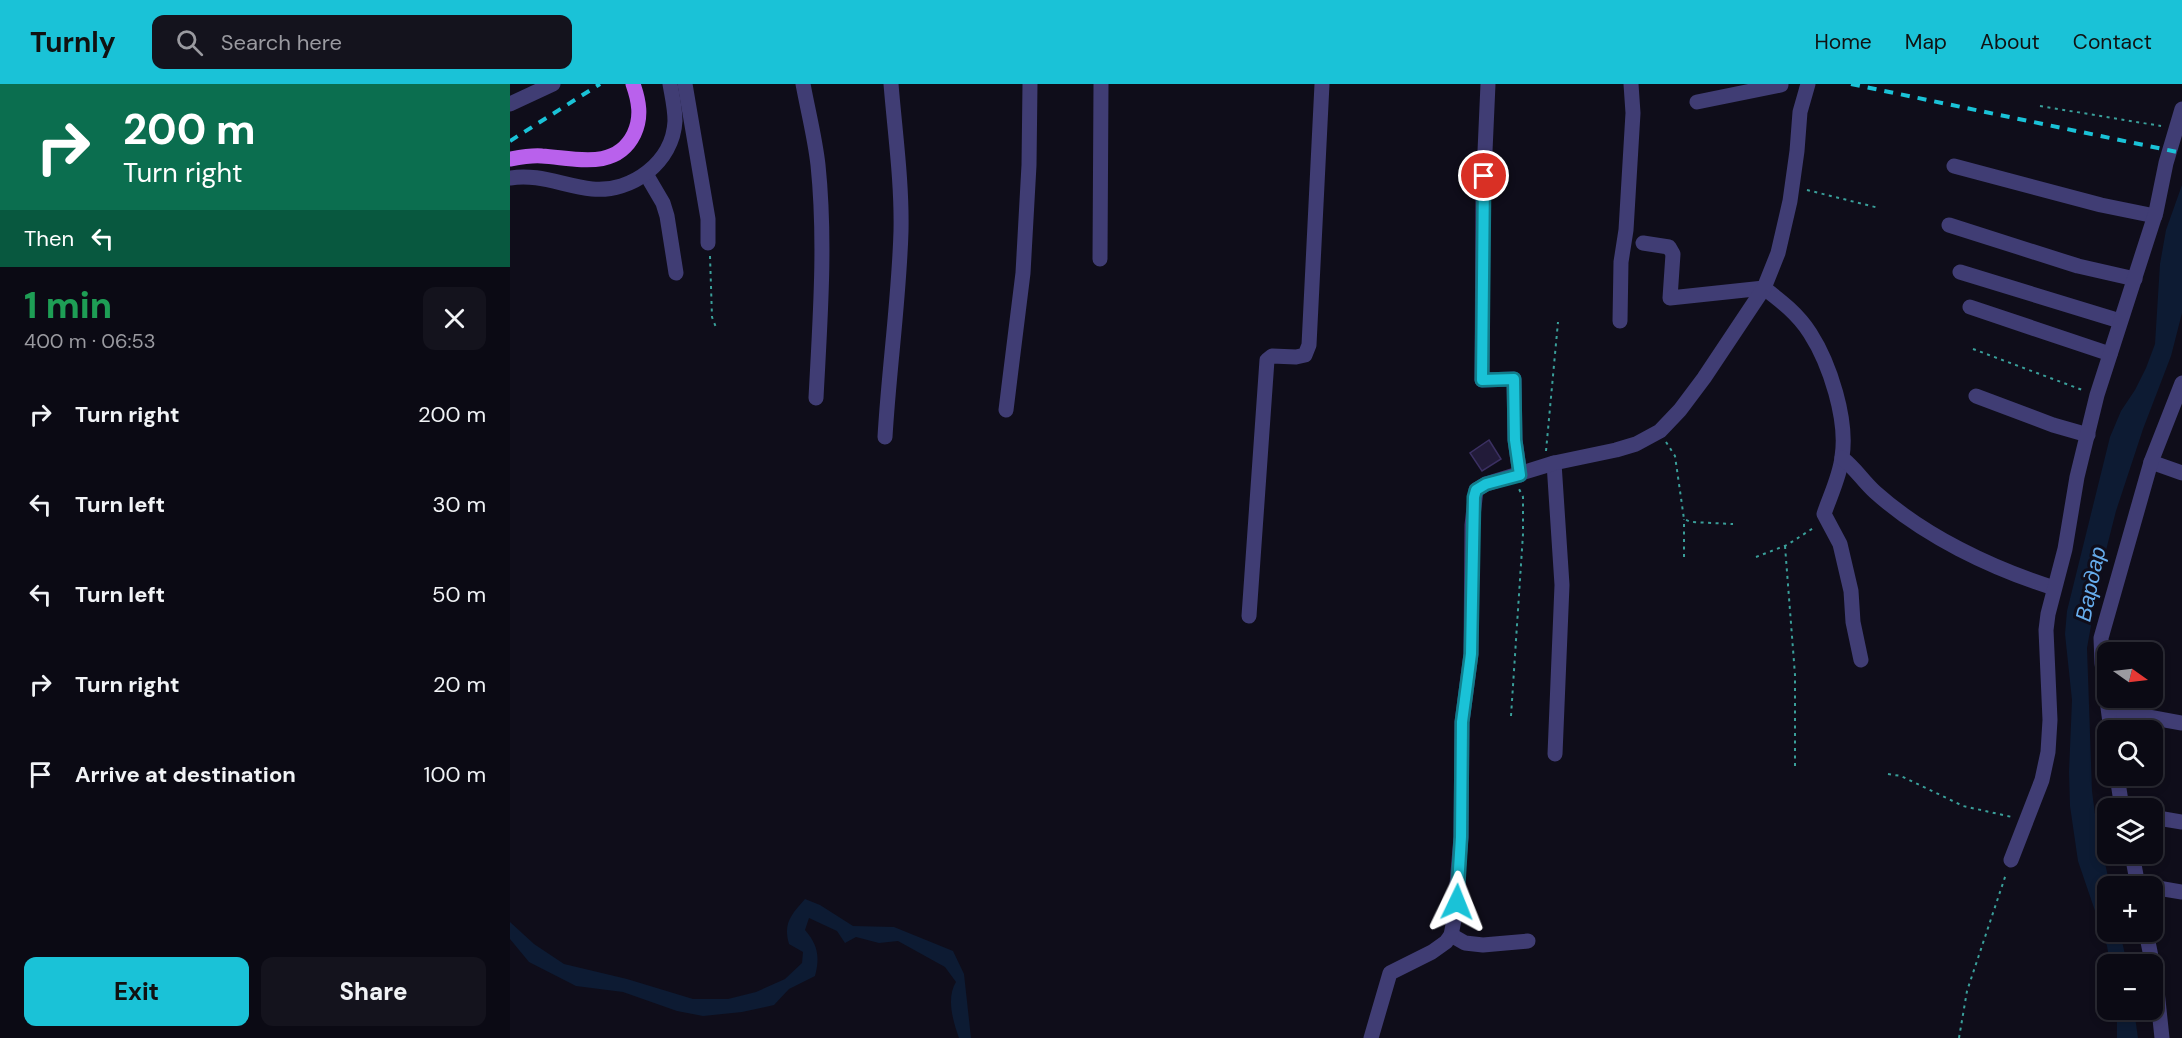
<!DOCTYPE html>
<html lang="en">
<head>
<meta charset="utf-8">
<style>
	:root { --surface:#0b0a14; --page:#14131d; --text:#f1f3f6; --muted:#9a9aa0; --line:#2b2b34; --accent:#1ac2d7 }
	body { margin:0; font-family:"DM Sans",sans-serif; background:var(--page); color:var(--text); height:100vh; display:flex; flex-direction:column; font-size:22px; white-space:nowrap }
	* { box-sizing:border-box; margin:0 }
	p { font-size:20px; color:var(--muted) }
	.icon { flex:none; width:33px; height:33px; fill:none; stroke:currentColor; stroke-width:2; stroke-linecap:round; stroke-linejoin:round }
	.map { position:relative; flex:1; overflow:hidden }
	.details { display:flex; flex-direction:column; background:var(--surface); width:510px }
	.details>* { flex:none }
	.hud { background:#0b6e4f; color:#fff; overflow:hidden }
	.needle { width:39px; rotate:104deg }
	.buttons { position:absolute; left:1587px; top:558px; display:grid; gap:12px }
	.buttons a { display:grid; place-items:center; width:66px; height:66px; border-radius:12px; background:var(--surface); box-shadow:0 3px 9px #0003,0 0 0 2px var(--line); font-size:30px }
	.pin { position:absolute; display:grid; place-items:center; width:51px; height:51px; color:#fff; margin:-26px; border:3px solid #fff; border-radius:50%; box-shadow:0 2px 6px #0007 }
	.me { position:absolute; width:66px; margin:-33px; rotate:2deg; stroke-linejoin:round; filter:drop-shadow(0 0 4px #0008) }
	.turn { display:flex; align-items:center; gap:21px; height:126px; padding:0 24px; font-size:27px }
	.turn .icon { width:78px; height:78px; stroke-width:2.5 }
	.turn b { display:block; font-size:42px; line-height:51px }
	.then { display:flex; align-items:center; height:57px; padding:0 24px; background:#0003; gap:12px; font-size:22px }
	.round { display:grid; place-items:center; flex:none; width:63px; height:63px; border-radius:12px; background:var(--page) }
	.summary { display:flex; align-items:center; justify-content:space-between; height:102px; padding:0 24px }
	h1 { font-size:36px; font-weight:800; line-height:45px; color:#1e9e55 }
	.primary-button { display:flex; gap:12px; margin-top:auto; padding:12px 24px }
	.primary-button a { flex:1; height:69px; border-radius:12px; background:var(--accent); color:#111; font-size:24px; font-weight:800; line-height:69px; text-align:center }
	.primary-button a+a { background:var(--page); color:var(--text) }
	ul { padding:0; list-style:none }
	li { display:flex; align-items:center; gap:18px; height:90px; padding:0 24px }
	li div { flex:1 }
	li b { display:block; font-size:22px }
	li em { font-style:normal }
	header { display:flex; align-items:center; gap:36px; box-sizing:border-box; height:84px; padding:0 30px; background:var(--accent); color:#111 }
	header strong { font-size:28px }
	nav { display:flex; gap:33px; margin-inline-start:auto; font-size:21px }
	.search { width:420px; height:54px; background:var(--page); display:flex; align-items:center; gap:15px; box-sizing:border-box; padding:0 21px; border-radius:12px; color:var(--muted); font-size:22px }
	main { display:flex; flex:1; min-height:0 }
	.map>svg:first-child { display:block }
	.water { fill:#0d1b33 }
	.building { fill:#221b39; stroke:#3b3062; stroke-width:1.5 }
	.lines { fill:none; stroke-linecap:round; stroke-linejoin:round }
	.path { stroke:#3a9f9a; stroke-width:2; stroke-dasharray:3 4.5; stroke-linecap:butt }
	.minor { stroke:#403d74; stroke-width:15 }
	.major { stroke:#b961ec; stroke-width:15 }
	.rail { stroke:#1ac2d7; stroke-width:4; stroke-dasharray:9 8; stroke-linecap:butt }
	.route-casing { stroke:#117e8c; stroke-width:15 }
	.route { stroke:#1ac2d7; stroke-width:10 }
	.labels { text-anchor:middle; stroke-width:6; stroke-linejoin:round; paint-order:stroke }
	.water-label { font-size:22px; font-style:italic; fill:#67aded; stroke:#0f0d1a }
</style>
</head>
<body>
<header>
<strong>Turnly</strong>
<div class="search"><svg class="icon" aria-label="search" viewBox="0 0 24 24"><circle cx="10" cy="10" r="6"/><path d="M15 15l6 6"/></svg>Search here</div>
<nav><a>Home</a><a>Map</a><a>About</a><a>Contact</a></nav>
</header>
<main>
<section class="details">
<div class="hud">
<div class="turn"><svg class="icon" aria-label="right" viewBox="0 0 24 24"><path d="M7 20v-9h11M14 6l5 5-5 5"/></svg><div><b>200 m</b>Turn right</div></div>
<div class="then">Then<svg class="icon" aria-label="left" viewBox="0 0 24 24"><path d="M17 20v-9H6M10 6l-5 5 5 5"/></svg></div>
</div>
<div class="summary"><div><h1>1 min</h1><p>400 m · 06:53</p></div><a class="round"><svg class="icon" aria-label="close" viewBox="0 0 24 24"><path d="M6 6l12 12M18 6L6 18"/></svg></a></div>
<ul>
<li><svg class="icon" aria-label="right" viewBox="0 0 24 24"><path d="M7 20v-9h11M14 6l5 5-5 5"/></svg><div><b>Turn right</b></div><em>200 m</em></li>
<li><svg class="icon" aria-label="left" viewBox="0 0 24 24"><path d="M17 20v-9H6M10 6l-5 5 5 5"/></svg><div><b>Turn left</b></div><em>30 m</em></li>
<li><svg class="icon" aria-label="left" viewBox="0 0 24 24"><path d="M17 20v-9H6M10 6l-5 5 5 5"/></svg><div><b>Turn left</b></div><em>50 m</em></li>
<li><svg class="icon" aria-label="right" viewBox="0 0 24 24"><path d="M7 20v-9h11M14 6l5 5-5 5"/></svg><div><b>Turn right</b></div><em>20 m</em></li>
<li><svg class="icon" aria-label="arrive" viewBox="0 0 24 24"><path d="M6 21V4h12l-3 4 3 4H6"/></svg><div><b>Arrive at destination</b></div><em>100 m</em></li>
</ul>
<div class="primary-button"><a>Exit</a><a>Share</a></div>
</section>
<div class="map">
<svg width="1672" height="954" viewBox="0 0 1672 954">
	<rect width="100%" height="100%" fill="#0f0d1a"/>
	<g class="water">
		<path d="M1672,101V229L1661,272L1633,345L1606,427L1591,486L1577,564L1582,707L1586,738L1600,802H1598V848H1610L1617,880H1600L1597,862L1568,777L1560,722L1559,688L1562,616L1555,550L1557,527L1600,353L1611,327L1625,306L1636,284L1645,260L1650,180L1656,146Z"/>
		<path d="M295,815L310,821L343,842L384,843L443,867L454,890L461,954H449C443,937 436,914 446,898L435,883L388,857L369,859L346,853L335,859L327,847L299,834L295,846C308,861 310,873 305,892L279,905L264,921L232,928L193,932L167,927L113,908L66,902L19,878L0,855V838L24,860L54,880L117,895L183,915H218L246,908L275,895L292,879L293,868L279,860C273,839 281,831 295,815Z"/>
		<path d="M1607,926H1624L1628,954H1607Z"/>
	</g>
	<path class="building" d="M979,356L991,375L972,387L960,369Z"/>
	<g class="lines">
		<g class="path">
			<path d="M1530,22L1651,42"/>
			<path d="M1297,106L1369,124"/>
			<path d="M200,172L202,233L207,246"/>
			<path d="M1463,265L1575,307"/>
			<path d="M1156,358L1165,372L1174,435L1181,438L1223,440"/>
			<path d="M1036,367L1048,238"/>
			<path d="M1275,462L1285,591V683"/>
			<path d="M1174,473V435"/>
			<path d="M1246,473L1277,461L1305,443"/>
			<path d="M1001,632L1013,450V413L1009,405"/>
			<path d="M1378,690L1391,692L1453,722L1502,733"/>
			<path d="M1449,954L1457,907L1496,790"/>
		</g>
		<g class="minor">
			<path d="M175,0L198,135V159"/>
			<path d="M293,0C298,27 305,54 308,81C316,158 310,237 306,314"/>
			<path d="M978,0L973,112L972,296L1004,295L1005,356L1010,391"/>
			<path d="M1187,18L1271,1"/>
			<path d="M0,20L43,0"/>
			<path d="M1444,82L1591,121L1645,132"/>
			<path d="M136,90L153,119L157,132L166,189"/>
			<path d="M0,94C28,89 54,102 82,105C122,109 163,78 165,37C165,24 162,12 160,0"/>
			<path d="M1439,141L1568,182L1625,195"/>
			<path d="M1133,159L1159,163L1163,170L1160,214L1254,204C1271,217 1288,230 1300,249C1320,280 1338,336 1332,373C1330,392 1320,412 1314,430L1330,460L1341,507L1343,538L1351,576"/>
			<path d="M590,175L591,0"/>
			<path d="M1450,188L1610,237"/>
			<path d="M1460,223L1600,270"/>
			<path d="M1110,237L1111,178L1116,146L1123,29L1121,0"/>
			<path d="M1466,312L1543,341L1578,351"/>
			<path d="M496,326L513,189L519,81L520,0"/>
			<path d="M375,353C379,284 389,216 391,147C392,98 385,49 381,0"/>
			<path d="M1332,374C1345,384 1353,397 1365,408C1414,452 1481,484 1544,504"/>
			<path d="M1641,378L1672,389"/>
			<path d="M1044,379L1052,501L1045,670"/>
			<path d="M739,532L757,276L762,272L786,273L795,271L799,261L812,0"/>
			<path d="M1600,632L1622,630L1672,639"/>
			<path d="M1601,646L1592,579L1591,554L1641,378L1672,299"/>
			<path d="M1607,692L1612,724"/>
			<path d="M1642,733L1672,738"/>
			<path d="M1622,770L1628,802"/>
			<path d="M1501,776L1532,696L1538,668L1540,636L1536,546L1538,530L1555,465L1567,393L1587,311L1646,128L1656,79L1672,25"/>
			<path d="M1642,803L1672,808"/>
			<path d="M1636,848L1646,897L1652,954"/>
			<path d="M941,851L955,859L973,861L1018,857"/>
			<path d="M861,954L880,889L922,868L936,858L941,851L944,836L951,753L952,638L961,570L962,441L966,406L976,400L1044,379L1106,366L1126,360L1150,347L1170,326L1194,294L1254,204L1268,169L1280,117L1287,67L1290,28L1298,0"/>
		</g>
		<path class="major" d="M0,75C11,73 22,71 32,72C65,74 106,87 124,50C132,33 129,17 123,0"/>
		<g class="rail">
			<path d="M1341,0L1672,69"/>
			<path d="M0,57L90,0"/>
		</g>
	</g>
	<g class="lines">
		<defs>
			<path id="route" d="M947,818L951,753L952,638L961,570L964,413L966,406L976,400L1010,391L1005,356L1004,295L972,296L974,92"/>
		</defs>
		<use href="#route" class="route-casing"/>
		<use href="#route" class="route"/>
	</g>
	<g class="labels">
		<g class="water-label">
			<text transform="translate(1580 500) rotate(-78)" y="8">Вардар</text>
		</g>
	</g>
</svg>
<div class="buttons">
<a><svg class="needle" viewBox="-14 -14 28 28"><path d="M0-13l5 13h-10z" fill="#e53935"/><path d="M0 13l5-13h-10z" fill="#9a9aa0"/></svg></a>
<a><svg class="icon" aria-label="search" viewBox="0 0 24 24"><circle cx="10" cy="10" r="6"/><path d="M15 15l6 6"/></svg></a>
<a><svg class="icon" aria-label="layers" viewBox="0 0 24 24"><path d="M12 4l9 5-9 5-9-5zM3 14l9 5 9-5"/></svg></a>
<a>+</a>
<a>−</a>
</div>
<div class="pin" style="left:974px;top:92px;background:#d93025"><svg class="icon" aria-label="arrive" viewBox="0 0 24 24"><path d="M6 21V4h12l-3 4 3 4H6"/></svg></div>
<svg class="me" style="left:947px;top:818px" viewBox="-20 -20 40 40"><path d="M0-17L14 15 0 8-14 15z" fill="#1ac2d7" stroke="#fff" stroke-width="4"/></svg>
</div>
</main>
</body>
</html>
